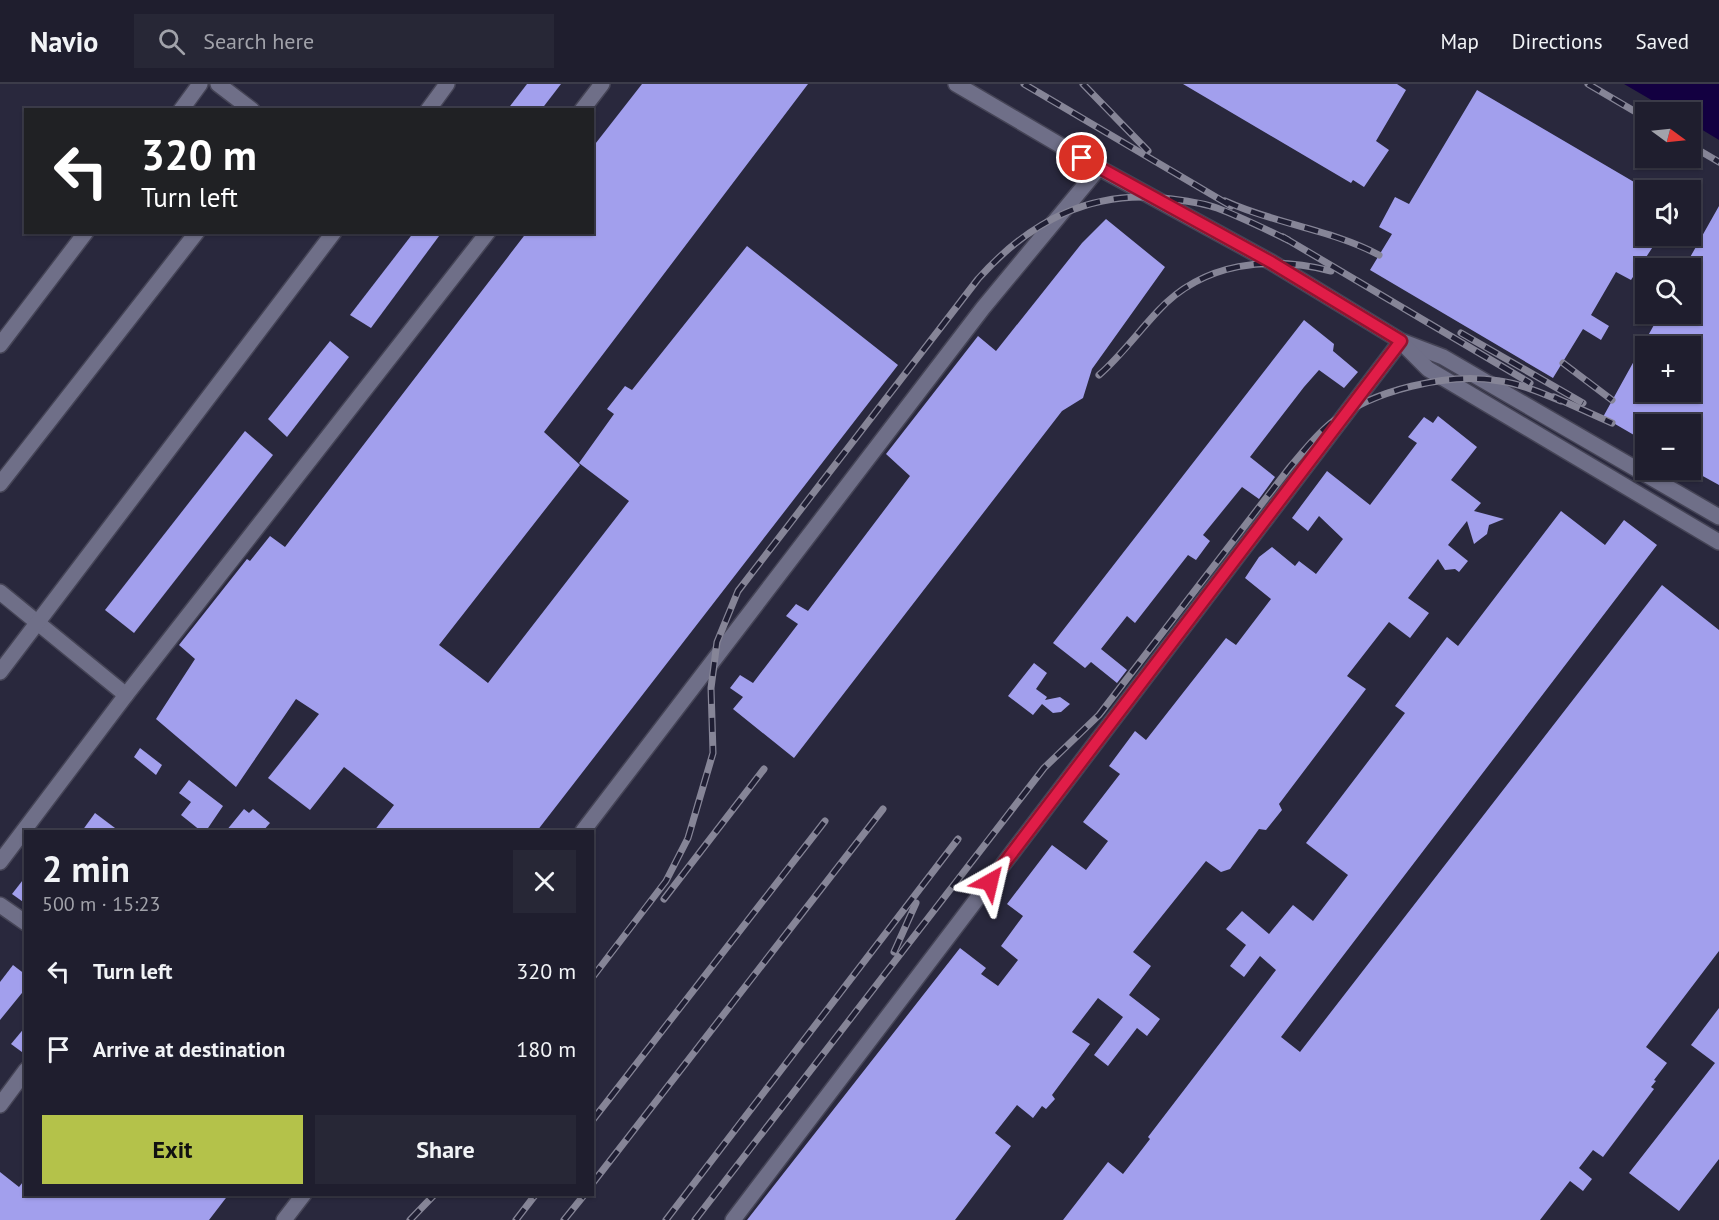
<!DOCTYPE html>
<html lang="en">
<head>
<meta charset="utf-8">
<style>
	:root { --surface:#1f1e2e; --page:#272736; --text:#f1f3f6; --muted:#a1a2aa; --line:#3c3c4a; --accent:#b4c24a }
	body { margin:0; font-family:"PT Sans",sans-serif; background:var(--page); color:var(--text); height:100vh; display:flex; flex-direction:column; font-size:22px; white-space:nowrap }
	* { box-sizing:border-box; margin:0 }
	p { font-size:20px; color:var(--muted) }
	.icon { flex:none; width:33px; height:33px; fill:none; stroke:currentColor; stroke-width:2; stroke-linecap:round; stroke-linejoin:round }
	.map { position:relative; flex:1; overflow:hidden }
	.drawer { position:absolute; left:24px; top:746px; width:570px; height:366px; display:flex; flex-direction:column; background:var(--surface); border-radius:0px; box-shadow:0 2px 4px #0004,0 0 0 2px var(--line) }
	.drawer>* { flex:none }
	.banner { position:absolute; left:24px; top:24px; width:570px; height:126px; border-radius:0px; box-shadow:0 2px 4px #0004,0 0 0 2px var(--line); background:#202124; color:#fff; overflow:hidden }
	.needle { width:39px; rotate:105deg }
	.fabs { position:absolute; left:1635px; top:18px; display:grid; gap:12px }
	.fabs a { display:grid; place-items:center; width:66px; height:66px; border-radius:0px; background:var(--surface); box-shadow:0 2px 4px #0004,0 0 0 2px var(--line); font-size:30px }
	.pin { position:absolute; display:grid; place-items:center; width:51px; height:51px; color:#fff; margin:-26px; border:3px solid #fff; border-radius:50%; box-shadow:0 2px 6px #0007 }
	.me { position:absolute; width:66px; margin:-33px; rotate:37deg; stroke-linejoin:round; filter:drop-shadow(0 0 4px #0008) }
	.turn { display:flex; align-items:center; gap:21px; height:126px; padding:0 18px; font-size:27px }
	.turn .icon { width:78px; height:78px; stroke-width:2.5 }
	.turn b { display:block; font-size:42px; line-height:51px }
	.round { display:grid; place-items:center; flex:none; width:63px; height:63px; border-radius:0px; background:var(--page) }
	.overview { display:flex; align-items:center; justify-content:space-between; height:102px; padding:0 18px }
	h1 { font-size:36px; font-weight:600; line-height:45px }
	.action { display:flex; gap:12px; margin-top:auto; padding:12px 18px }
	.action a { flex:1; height:69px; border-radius:0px; background:var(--accent); color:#111; font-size:24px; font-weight:600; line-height:69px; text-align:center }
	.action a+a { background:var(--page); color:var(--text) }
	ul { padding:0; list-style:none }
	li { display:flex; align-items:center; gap:18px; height:78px; padding:0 18px }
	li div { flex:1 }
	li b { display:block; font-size:22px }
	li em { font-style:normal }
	header { display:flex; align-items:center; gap:36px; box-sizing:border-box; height:84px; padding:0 30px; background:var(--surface); border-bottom:2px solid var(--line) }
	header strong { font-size:28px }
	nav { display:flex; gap:33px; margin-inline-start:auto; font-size:21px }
	.search { width:420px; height:54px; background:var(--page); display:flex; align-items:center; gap:15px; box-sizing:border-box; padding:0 21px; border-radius:0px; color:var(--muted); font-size:22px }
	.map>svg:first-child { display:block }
	.water { fill:#130041 }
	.building { fill:#a29fed; fill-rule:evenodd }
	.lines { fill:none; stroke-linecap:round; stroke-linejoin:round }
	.minor-casing { stroke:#454456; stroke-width:18 }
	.minor { stroke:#6f6f88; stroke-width:15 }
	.rail-casing { stroke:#868597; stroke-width:7 }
	.rail { stroke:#1f1e33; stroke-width:4.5; stroke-dasharray:14; stroke-linecap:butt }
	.route-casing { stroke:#92132f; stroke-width:15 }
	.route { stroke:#e11d48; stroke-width:10 }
</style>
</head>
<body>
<header>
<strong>Navio</strong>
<div class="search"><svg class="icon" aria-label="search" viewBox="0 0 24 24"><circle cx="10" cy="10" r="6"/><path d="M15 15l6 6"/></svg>Search here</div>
<nav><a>Map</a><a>Directions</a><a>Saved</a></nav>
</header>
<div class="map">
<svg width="1719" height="1136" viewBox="0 0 1719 1136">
	<rect width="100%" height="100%" fill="#29283d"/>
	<path class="water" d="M1624,0H1719V56L1691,39L1690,28H1672Z"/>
	<g class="building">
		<path d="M527,0H561L541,26H507Z"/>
		<path d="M642,0H808L544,348L580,381L439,561L488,599L629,417L579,379L614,330L607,325L625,302L632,306L747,162L898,281L537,747H374L394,721L344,683L310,726L268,694L319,630L296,615L236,703L156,635L195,575L179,561L247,475L250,477L270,452L285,463L527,148H592V64Z"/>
		<path d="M1183,0H1397L1406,6L1376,57L1389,66L1364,103L1353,96L1351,99Z"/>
		<path d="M1477,6L1646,105V152H1660L1631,196L1616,188L1591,231L1609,242L1601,256L1583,245L1553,294L1370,186L1392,150L1379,143L1395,113L1409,120Z"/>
		<path d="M1719,122V401L1690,385V340H1646V358L1603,333L1660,230H1690V184H1684ZM1646,262H1690V308H1646Z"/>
		<path d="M1106,135L1165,183L1092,285L1083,314L1062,327L794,674L733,625L743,613L730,604L740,591L753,599L798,540L786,532L796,520L808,527L910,392L886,370L978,252L996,267L1082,159Z"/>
		<path d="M414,148H442L371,244L350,231Z"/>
		<path d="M1304,236L1334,260L1333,267L1358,288L1344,304L1319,286L1304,303L1250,373L1275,393L1259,415L1242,403L1203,451L1210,457L1196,476L1188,471L1135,539L1127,532L1101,565L1127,586L1117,599L1091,578L1085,584L1053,559Z"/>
		<path d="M330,257L349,273L287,353L268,335Z"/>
		<path d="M1438,332L1477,363L1451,396L1481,419L1474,427L1504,435L1489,441L1487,450L1474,460L1467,437L1448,461L1468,477L1459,488L1455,485L1445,486L1438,475L1408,514L1429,529L1410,554L1389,538L1347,592L1366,605L1279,720L1282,726L1266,746L1259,745L1230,785L1221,788L1206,777L1133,868L1151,882L1129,911L1160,935L1147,952L1137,944L1108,982L1094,971L1123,933L1098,914L1072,948L1090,960L1052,1011L1055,1015L1046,1025L1042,1022L1033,1034L1017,1021L995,1049L1011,1062L955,1136H747L960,864L986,884L981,890L998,902L1018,876L1001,862L1023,832L1007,820L1052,761L1086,786L1108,757L1083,738L1120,690L1109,682L1135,647L1146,656L1226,554L1236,561L1271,515L1245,494L1259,473L1272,463L1295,482L1299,477L1316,490L1343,455L1319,432L1308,447L1292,434L1327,387L1370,421L1417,359L1408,353L1424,333L1433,339Z"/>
		<path d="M245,347L273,371L134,549L105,526Z"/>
		<path d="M1561,427L1605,461L1624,436L1657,461L1281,953L1300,968L1662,501L1719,546V867L1646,963L1667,979L1654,996L1656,997L1651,1003L1654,1005L1603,1073L1593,1066L1579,1084L1592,1095L1583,1107L1570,1097L1540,1136H1063L1108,1078L1123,1090L1150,1055L1148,1053L1276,886L1260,872L1244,893L1230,882L1246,861L1226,845L1242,827L1269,850L1293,821L1313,837L1348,791L1306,759L1405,629L1395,622L1447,553L1458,562Z"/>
		<path d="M1034,579L1047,589L1036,605L1047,613L1045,616L1060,613L1070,620L1061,628L1053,629L1042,620L1033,631L1008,612Z"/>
		<path d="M140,664L162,681L156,691L134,673Z"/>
		<path d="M189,696L223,722L206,747H201L181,731L191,718L179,709Z"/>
		<path d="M244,725L249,729L253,725L270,739L263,747H226Z"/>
		<path d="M95,729L119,747H82Z"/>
		<path d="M26,792V820L12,810Z"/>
		<path d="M13,881L26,891V904L0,936V898Z"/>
		<path d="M1719,924V1075L1679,1127L1629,1089L1715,979L1691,961Z"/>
		<path d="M26,942V971L11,960Z"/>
		<path d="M0,1088L19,1103L26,1094V1110H229L209,1136H0Z"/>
	</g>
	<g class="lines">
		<defs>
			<g id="minor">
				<path d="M218,0L252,26"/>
				<path d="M956,0L1099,84L1271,178L1401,257L1443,273L1719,433"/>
				<path d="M181,26L200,0"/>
				<path d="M428,26L447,0"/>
				<path d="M582,26L602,0"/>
				<path d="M0,261L86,148"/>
				<path d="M1405,262L1428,285L1719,458"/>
				<path d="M0,400L197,148"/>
				<path d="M0,508L126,611"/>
				<path d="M0,588L334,148"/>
				<path d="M583,747L983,224L1099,84"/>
				<path d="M0,778L126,611L488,148"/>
				<path d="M0,821L26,839"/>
				<path d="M0,1021L26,986"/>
				<path d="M284,1136L304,1110"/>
				<path d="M733,1136L1401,257"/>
			</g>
		</defs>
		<use href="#minor" class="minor-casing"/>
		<use href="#minor" class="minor"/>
		<defs>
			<g id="rail">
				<path d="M1024,0L1231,122"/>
				<path d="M1083,0L1148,67"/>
				<path d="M1588,0L1646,34"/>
				<path d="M1690,61L1719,78"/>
				<path d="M1225,117C1275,140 1330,145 1379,171"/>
				<path d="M1283,153L1530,299"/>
				<path d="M1461,249L1583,319"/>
				<path d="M1563,279L1612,316"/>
				<path d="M1099,291C1121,272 1138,248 1158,227C1203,178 1270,171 1331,187"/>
				<path d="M1554,313L1612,339"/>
				<path d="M664,815L764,685"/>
				<path d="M894,868L916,819"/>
				<path d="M592,894L666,797L688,754L713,669L711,604L717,558L738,507L978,195C1030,137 1092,104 1172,115C1187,117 1203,119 1217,124C1241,133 1265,145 1288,156"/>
				<path d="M592,1037L825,737"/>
				<path d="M592,1100L883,725"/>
				<path d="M410,1136L435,1110"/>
				<path d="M516,1136L536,1110"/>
				<path d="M564,1136L585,1110"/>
				<path d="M666,1136L958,755"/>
				<path d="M695,1136L1044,684L1099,631L1290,383C1303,368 1315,352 1331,339C1372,306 1448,288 1500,297C1522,300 1541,309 1561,317"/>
			</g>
		</defs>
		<use href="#rail" class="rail-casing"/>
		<use href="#rail" class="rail"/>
	</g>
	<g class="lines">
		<defs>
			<path id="route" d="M990,798L1401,257L1271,178L1082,74"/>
		</defs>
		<use href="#route" class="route-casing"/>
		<use href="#route" class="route"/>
	</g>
</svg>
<div class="fabs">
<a><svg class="needle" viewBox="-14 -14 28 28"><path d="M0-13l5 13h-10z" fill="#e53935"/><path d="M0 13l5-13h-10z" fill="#a1a2aa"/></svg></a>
<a><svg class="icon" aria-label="sound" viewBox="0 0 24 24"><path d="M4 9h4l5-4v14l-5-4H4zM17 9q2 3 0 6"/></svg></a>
<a><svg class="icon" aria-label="search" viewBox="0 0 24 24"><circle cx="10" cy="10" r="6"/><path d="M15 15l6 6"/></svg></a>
<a>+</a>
<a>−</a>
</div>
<div class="pin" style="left:1082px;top:74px;background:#d93025"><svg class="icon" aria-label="arrive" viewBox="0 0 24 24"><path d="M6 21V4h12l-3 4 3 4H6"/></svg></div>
<svg class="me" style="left:990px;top:798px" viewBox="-20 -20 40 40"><path d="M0-17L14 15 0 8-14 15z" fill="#e11d48" stroke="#fff" stroke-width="4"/></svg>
<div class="banner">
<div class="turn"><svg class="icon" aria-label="left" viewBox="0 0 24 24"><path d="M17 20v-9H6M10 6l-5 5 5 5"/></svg><div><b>320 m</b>Turn left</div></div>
</div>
<section class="drawer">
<div class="overview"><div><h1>2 min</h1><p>500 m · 15:23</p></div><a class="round"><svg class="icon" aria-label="close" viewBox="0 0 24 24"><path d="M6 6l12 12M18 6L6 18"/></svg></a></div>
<ul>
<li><svg class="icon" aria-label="left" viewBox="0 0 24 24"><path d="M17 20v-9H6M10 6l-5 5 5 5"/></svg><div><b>Turn left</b></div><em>320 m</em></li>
<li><svg class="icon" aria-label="arrive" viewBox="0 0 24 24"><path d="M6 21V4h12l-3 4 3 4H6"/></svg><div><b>Arrive at destination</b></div><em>180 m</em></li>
</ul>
<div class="action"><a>Exit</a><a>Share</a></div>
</section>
</div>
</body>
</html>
